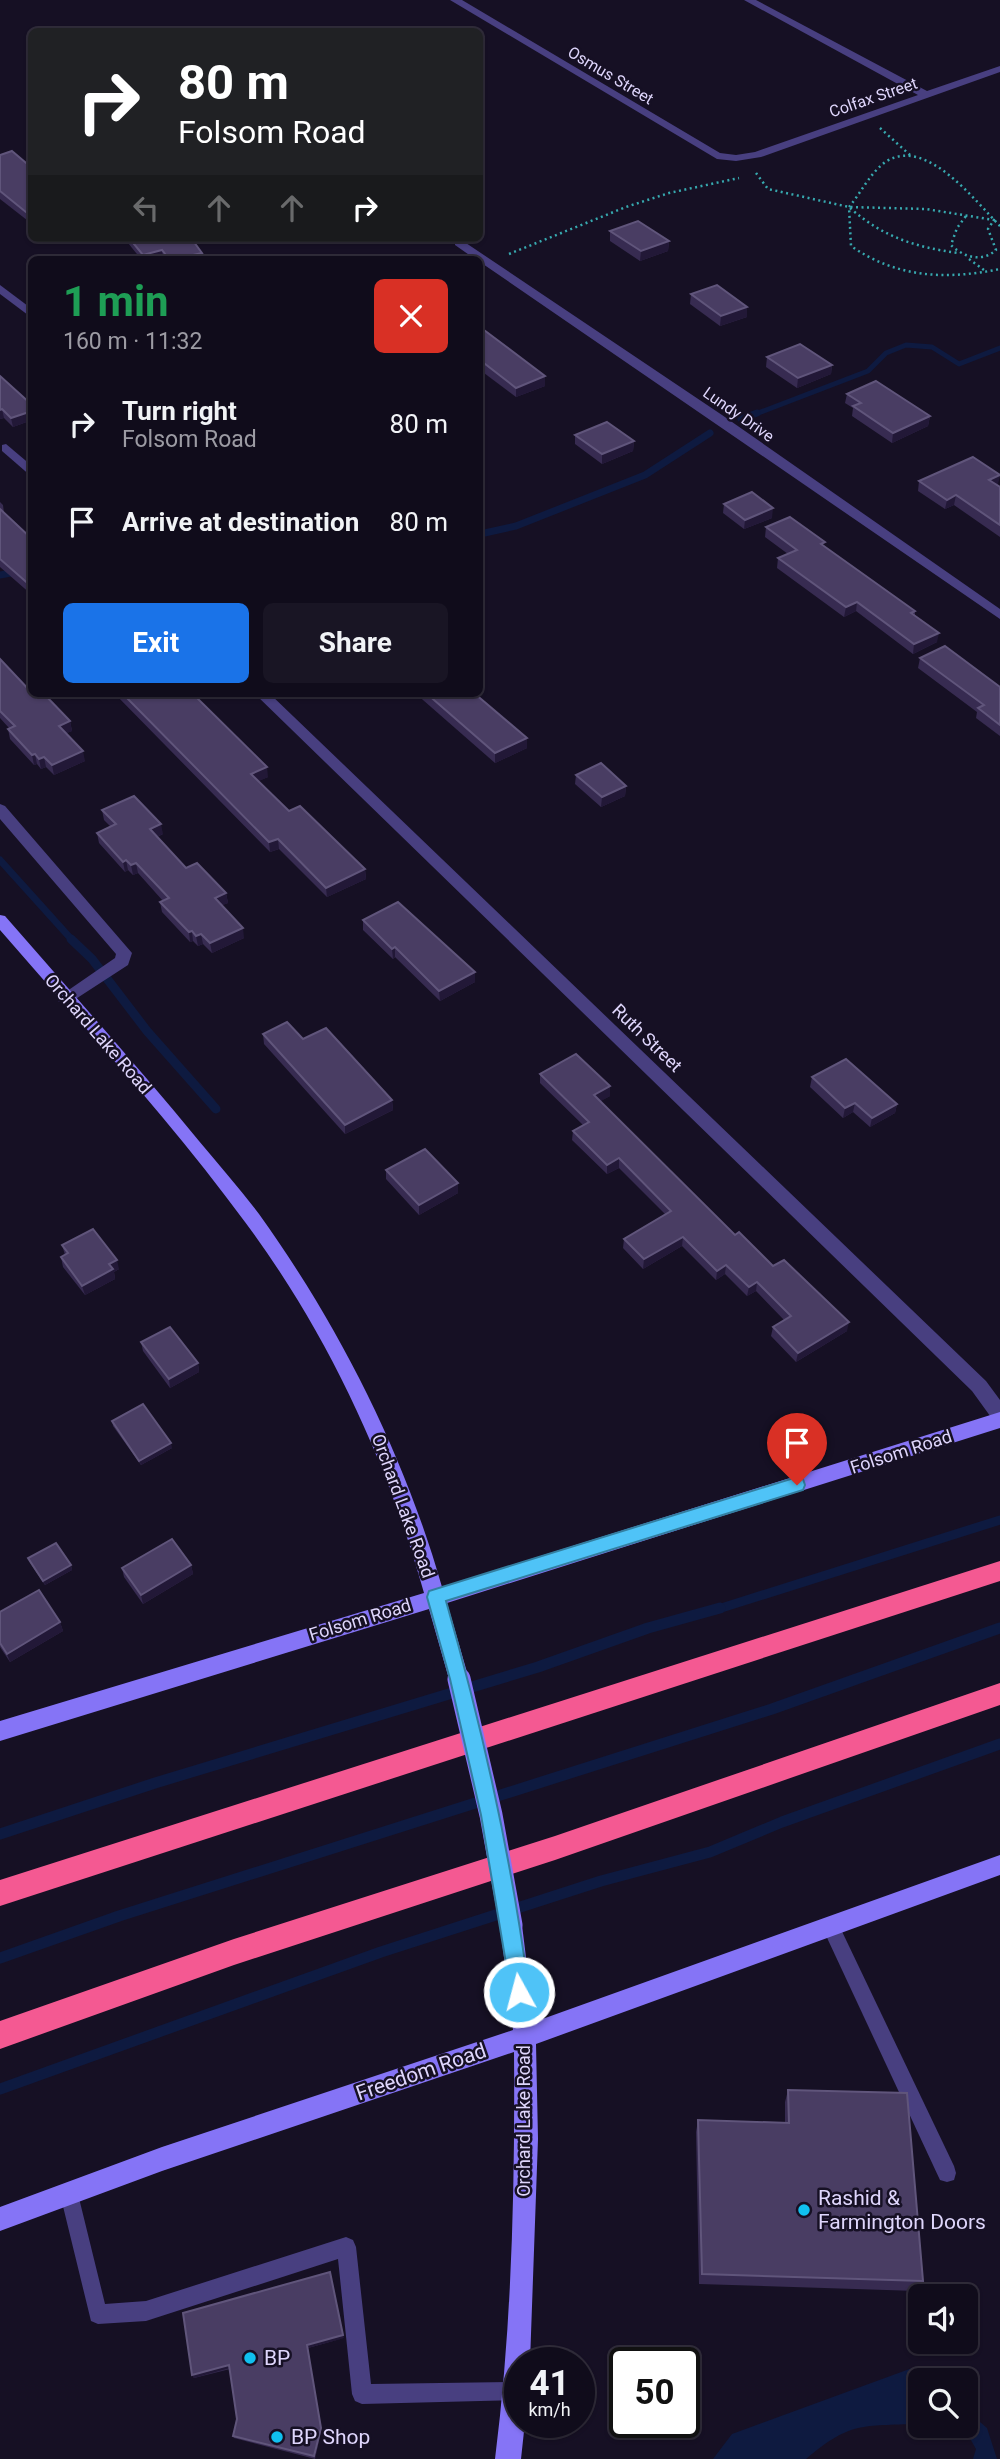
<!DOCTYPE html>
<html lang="en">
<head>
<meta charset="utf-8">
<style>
	:root { --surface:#100c1b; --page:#191524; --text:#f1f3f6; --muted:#9c9ba3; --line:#302c3a; --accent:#1a73e8 }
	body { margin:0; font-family:Roboto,sans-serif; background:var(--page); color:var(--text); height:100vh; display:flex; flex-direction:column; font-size:26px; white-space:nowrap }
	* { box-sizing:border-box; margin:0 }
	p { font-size:23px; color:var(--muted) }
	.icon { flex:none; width:38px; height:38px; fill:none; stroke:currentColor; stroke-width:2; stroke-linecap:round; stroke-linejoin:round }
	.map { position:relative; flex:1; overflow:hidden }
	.side { position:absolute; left:28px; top:256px; width:455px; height:441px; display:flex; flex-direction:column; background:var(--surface); border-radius:10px; box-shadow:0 2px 5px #0004,0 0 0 2px var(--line) }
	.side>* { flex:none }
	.top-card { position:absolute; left:28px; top:28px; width:455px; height:214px; border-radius:10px; box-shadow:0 2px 5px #0004,0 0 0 2px var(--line); background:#202124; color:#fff; overflow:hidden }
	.fabs { position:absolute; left:908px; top:2284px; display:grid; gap:14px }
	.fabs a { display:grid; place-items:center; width:70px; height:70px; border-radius:10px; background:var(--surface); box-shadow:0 2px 5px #0004,0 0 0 2px var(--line); font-size:35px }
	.speed { position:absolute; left:504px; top:2347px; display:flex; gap:14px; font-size:35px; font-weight:700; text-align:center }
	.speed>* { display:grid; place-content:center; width:91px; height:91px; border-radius:50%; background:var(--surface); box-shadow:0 2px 5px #0004,0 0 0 2px var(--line); line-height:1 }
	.speed small { font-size:18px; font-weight:400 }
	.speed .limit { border:4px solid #111; border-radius:10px; background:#fff; color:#111 }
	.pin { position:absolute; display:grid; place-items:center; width:60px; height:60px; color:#fff; margin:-72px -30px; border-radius:50% 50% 50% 0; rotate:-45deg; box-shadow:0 0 7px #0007 }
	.pin .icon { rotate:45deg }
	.me { position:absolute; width:77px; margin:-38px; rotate:353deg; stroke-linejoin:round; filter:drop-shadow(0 0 5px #0008) }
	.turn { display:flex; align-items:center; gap:24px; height:147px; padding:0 35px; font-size:32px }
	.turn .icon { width:91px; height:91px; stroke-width:2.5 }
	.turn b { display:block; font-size:49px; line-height:60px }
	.lanes { display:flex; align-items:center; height:66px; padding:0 35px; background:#0003; justify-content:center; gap:35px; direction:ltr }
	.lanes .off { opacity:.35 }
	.round { display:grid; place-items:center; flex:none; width:74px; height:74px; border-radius:10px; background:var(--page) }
	.headline { display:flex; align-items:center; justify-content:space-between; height:119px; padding:0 35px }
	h1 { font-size:42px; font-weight:700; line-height:52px; color:#1e9e55 }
	.primary-button { display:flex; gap:14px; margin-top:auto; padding:14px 35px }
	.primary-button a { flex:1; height:80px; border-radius:10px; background:var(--accent); color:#fff; font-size:28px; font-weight:700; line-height:80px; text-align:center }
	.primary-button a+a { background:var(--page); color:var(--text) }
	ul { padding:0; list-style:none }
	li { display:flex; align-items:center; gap:21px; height:98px; padding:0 35px }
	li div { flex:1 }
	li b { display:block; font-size:26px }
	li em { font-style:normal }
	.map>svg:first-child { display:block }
	.water { fill:#0e1a40 }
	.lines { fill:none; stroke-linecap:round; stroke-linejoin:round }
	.stream-far3 { stroke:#0e1a40; stroke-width:5 }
	.stream-far2 { stroke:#0e1a40; stroke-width:7 }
	.stream-far1 { stroke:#0e1a40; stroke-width:9 }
	.stream { stroke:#0e1a40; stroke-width:11 }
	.path { stroke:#37a9af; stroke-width:2.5; stroke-dasharray:2 3.5; stroke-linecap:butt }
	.lane { fill:#483f80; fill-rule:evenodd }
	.street { fill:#483f80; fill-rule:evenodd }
	.secondary { fill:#8574f6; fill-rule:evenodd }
	.highway { fill:#f45992; fill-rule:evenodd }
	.secondary-bridge { stroke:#8574f6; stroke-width:23 }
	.wall { fill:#372b51 }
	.shaded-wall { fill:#221837 }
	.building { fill:#493d63; stroke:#60557b; stroke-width:2 }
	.route { fill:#4fc3f7; stroke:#337fa1; stroke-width:2 }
	.poi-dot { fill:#10c0ef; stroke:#161024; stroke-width:2.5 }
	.labels { text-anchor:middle; stroke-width:5; stroke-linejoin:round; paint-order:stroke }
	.far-street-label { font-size:16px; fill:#dfd6fc; stroke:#161024 }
	.street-label { font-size:18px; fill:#dfd6fc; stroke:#161024 }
	.near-street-label { font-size:21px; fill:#dfd6fc; stroke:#161024 }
	.near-poi-label { font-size:21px; fill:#dfd6fc; stroke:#161024; text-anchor:start }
</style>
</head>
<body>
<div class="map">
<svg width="1000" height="2459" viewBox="0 0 1000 2459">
	<rect width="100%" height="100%" fill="#161024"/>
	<g class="water">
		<path d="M915,2367L931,2380H920V2421L913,2424C859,2426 849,2423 806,2459H713L732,2434Z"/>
		<path d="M966,2410L987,2428L997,2459H973L976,2449L963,2426H966Z"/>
	</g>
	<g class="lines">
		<path class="stream-far3" d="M753,415L868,371L886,353L906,345L932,347L959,364L1000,348"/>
		<g class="stream-far2">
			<path d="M741,419L757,413"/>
			<path d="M480,534L516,526L645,475L710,433"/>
			<path d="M0,575L32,569"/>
			<path d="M0,860L73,941"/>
		</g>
		<g class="stream-far1">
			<path d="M71,939L92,959L147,1031L216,1109"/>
			<path d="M715,1610L1000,1520"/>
		</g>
		<g class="stream">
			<path d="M0,1834L155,1783L538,1667L648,1628L720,1608"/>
			<path d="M0,1958L119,1916L772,1709L1000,1628"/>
			<path d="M0,2089L381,1952L601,1881L710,1852L782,1822L1000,1744"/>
		</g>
		<g class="path">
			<path d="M880,128L910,155"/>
			<path d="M756,173L768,189L849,207L926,209L994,220L988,229L996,250C982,263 963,257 951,245L957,228L966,216"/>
			<path d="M850,208C883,237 915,247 958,253"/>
			<path d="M1000,226C975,201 927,137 887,161C871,171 861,193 849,207L851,246C897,278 946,280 1000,269"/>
			<path d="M509,254L626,207L669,193L739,178"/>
			<path d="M969,259L984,270"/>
		</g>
		<g class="lane">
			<path d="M831,1918L837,1921L954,2166L956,2173L954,2180L947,2182L940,2180L822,1927L825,1921Z"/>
			<path d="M69,2185L76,2187L78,2194L105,2304L146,2301L346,2237L353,2240L356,2247L371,2384L516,2382L520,2384V2400L362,2404L355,2401L352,2394L338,2259L146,2321L98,2324L91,2321L60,2194L62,2187Z"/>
		</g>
		<g class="street">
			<path d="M450,0H462L720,153L736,155L755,152L918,95L744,0H756L927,91L1000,66V72L761,157L736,161L717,159Z"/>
			<path d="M455,241H463L722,415L1000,609V619L480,262V259H475L455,245Z"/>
			<path d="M0,285L32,309V318L0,294Z"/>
			<path d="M6,444L32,466V477L2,451V445Z"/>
			<path d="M254,693H269L986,1381L1000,1400V1423L993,1420L972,1391Z"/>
			<path d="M0,804L5,806L132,953L128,965L71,1002H59L57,998L115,958L116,954L0,819Z"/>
		</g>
		<g class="secondary">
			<path d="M0,915L5,916C70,991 136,1064 199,1141C219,1165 240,1189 259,1214C340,1327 404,1454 442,1587L1000,1412V1428L447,1603L469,1679L466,1686L459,1688L452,1686L449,1679L429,1609L0,1741V1721L424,1593C387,1461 327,1332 245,1222C170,1120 83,1026 0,930Z"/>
			<path d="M1000,1855V1875L536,2044L538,2139L530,2362H520V2422H525L521,2459H495C512,2325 515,2187 514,2052L162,2171L0,2231V2207L162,2147L513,2030L500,1925L503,1917L511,1914L519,1917L522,1925L534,2022Z"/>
		</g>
		<g class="highway">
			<path d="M1000,1561V1581L0,1906V1880Z"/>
			<path d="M1000,1683V1705L555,1860L234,1965L0,2049V2021L234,1939L555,1836Z"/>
		</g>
		<path class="secondary-bridge" d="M459,1679L491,1815L511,1925"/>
	</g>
	<g class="wall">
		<path d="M0,155L32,168V224L0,199Z"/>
		<path d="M610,231L669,241L668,251L640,261L610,241Z"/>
		<path d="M124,238H191L202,253L203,259H141Z"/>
		<path d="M691,294L747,317L720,326L690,304Z"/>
		<path d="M480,327L545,376V386L516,397L480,370Z"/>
		<path d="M767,357L832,365L831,374L797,388L766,367Z"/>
		<path d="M0,376L32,405V420L13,427L4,418L0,419Z"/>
		<path d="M847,394L930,416L928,426L892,443L852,416L853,408L845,403Z"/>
		<path d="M575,435L634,441L633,451L602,464L575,444Z"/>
		<path d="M1000,475L997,485L1000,487V537L954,505L945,509L918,491L919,481Z"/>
		<path d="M0,502L3,505L4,513L32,539V595L0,567Z"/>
		<path d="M724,504L772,518L744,529L723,513Z"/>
		<path d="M766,527L824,547L915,611V615L937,642L913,654L856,611L844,617L777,568L778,558L788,554L765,537Z"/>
		<path d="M920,658L1000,687V736L976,718L977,712L918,668Z"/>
		<path d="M0,659L37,698L70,721L72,731L66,733L85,761L54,775L46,767L41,769L37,764L34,765L10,739L8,729L9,728L0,718Z"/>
		<path d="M114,693H192L268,777L258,781L289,811L365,869L366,879L327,897L279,849L270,852Z"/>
		<path d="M415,693H474L527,748L495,763Z"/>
		<path d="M576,775L626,786L625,796L601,807L575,784Z"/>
		<path d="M102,810L163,834L157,837L186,868L226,893L228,903L222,905L244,938L212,953L203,944L198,946L193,941L190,942L162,912L160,902L163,901L138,873L133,875L128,870L125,872L99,843L97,833L111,827L104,820Z"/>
		<path d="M363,920L475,982L440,1001L395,957L393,959L363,930Z"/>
		<path d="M263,1034L303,1039L392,1100L393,1110L345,1134L264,1044Z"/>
		<path d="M540,1074L610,1096L600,1101L735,1235L773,1266L847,1331L796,1362L771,1336L773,1327L784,1320L756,1291L747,1296L725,1274L716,1280L682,1246L643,1269L623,1248L624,1239L665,1214L619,1168L607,1174L572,1140L573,1131L583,1125L540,1083Z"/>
		<path d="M812,1077L897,1104L895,1113L870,1127L853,1112L843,1118L810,1087Z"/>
		<path d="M386,1170L458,1193L419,1215L386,1179Z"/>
		<path d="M62,1245L119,1269L114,1272L115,1279L85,1295L63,1267L61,1257L65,1255Z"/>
		<path d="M141,1342L198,1363L199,1372L170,1388L143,1351Z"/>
		<path d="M112,1421L172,1448L141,1465L113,1426Z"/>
		<path d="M28,1558L71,1565L72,1570L45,1585L30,1563Z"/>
		<path d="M191,1565L193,1574L143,1604L124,1577L122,1568Z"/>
		<path d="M0,1612L60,1622L63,1631L10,1662L0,1647Z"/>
		<path d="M788,2090L923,2281L917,2291L699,2284L696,2132L698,2120L785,2123V2102Z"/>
		<path d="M344,2338L308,2348L321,2431L315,2459L234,2438L233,2436L237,2419L230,2369L194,2378L192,2375Z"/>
	</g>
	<g class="shaded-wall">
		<path d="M52,238H62L52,241Z"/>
		<path d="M669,241L668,251L640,261L641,251Z"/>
		<path d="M162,250L163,258L143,259V255Z"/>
		<path d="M202,253L203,259H175Z"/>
		<path d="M747,307V317L720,326L721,316Z"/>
		<path d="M832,365L831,374L797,388L798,378Z"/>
		<path d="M545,376V386L516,397V388Z"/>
		<path d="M2,409L4,418L0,419V410Z"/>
		<path d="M32,411V420L13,427L11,418Z"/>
		<path d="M930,416L928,426L892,443L893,433Z"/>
		<path d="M634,441L633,451L602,464V454Z"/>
		<path d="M1000,475L998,484L987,489L989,480Z"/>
		<path d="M956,495L954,505L945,509L947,500Z"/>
		<path d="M773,508L772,518L744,529L745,520Z"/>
		<path d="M857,602L856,611L844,617L846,607Z"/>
		<path d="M939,633L937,642L913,654L914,644Z"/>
		<path d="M70,721L72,731L61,736L59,726Z"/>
		<path d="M527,738V748L495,763V753Z"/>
		<path d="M83,751L85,761L54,775L52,765Z"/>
		<path d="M35,754L37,764L34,765L32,755Z"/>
		<path d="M44,757L46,767L41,769L39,759Z"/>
		<path d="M267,767L268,777L252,784L251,774Z"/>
		<path d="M626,786L625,796L601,807L602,797Z"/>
		<path d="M161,824L163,834L152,839L150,829Z"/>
		<path d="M278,839L279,849L270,852L269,842Z"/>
		<path d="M126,860L128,870L125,872L123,862Z"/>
		<path d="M136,863L138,873L133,875L131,865Z"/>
		<path d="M365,869L366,879L327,897L326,888Z"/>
		<path d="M226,893L228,903L216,908L215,898Z"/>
		<path d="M243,928L244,938L212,953L210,943Z"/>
		<path d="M192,931L193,941L190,942L189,932Z"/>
		<path d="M201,934L203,944L198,946L196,936Z"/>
		<path d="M395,947V957L393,959L392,949Z"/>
		<path d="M475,972V982L440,1001L439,991Z"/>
		<path d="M610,1086V1096L594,1105V1095Z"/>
		<path d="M392,1100L393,1110L345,1134V1125Z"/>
		<path d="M855,1103L853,1112L843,1118L845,1108Z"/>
		<path d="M897,1104L895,1113L870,1127L872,1118Z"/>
		<path d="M619,1158V1168L607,1174V1165Z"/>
		<path d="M458,1183V1193L419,1215V1205Z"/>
		<path d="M683,1237L682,1246L643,1269L644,1259Z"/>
		<path d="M117,1260L119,1269L114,1272L115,1279L85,1295L82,1286L109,1264Z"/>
		<path d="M726,1265L725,1274L716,1280L717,1271Z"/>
		<path d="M757,1282L756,1291L747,1296L749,1287Z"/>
		<path d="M849,1322L847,1331L796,1362L798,1353Z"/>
		<path d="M198,1363L199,1372L170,1388L169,1379Z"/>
		<path d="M171,1443L172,1448L141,1465L139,1461Z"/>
		<path d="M71,1565L72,1570L45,1585L43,1581Z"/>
		<path d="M191,1565L193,1574L143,1604L141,1595Z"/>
		<path d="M60,1622L63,1631L10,1662L7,1654Z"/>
		<path d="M330,2272L344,2338L308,2348L321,2431L315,2459L307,2345Z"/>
		<path d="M229,2365L230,2368L194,2378L192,2375Z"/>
	</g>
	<g class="building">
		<path d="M12,151L32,168V217L0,191V155Z"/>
		<path d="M638,221L669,241L641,251L610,231Z"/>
		<path d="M129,238H191L202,253L175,259H169L162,250L143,255Z"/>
		<path d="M717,285L747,307L721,316L691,294Z"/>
		<path d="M480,327L545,376L516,388L480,360Z"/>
		<path d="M800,344L832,365L798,378L767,357Z"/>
		<path d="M0,376L32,405V411L11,418L2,409L0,410Z"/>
		<path d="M876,381L930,416L893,433L853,406L861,403L847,394Z"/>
		<path d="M607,422L634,441L602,454L575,435Z"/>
		<path d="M973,457L1000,475L989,480L1000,487V525L956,495L947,500L919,481Z"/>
		<path d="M752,492L773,508L745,520L724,504Z"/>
		<path d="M0,509L32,539V587L0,559Z"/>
		<path d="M790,517L825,542L821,544L915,611L911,613L939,633L914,644L857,602L846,607L778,558L797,550L766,527Z"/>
		<path d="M945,646L1000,687V725L978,708L984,705L920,658Z"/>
		<path d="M0,659L32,693L37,698L45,695L70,721L59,726L83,751L52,765L44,757L39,759L35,754L32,755L8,729L15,726L0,711Z"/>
		<path d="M122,693H192L267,767L251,774L289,811L300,806L365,869L326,888L278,839L269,842Z"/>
		<path d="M426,693H474L527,738L495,753Z"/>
		<path d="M601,763L626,786L602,797L576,775Z"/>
		<path d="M134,796L161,824L150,829L186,868L197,863L226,893L215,898L243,928L210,943L201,934L196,936L192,931L189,932L160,902L169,898L136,863L131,865L126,860L123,862L97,833L116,824L102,810Z"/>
		<path d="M398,902L475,972L439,991L395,947L392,949L363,920Z"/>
		<path d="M287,1022L303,1039L326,1028L392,1100L345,1125L263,1034Z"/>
		<path d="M576,1054L610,1086L594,1095L735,1235L739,1232L773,1266L784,1260L849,1322L798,1353L773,1327L791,1316L757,1282L749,1287L726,1265L717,1271L683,1237L644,1259L624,1239L671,1211L619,1158L607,1165L573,1131L589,1122L540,1074Z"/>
		<path d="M846,1059L897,1104L872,1118L855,1103L845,1108L812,1077Z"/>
		<path d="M425,1149L458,1183L419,1205L386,1170Z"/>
		<path d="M93,1229L117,1260L109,1264L113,1269L82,1286L61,1257L68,1253L62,1245Z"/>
		<path d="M170,1327L198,1363L169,1379L141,1342Z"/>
		<path d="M143,1404L171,1443L139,1461L112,1421Z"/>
		<path d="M172,1539L191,1565L141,1595L122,1568Z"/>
		<path d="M56,1543L71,1565L43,1581L28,1558Z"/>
		<path d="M39,1590L60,1622L7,1654L0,1643V1612Z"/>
		<path d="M788,2090L907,2093L923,2281L702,2274L698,2120L789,2123Z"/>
		<path d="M330,2272L343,2335L307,2345L321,2428L314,2456L233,2436L237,2419L229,2365L192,2375L183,2313Z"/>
	</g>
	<path class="route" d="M797,1477L803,1479L805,1485L803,1490L446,1601C483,1730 512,1859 529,1992L526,1999L519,2002L512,1999L481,1815L450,1679L427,1597L429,1591Z"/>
	<g class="poi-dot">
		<circle cx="804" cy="2210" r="7"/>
		<circle cx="250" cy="2358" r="7"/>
		<circle cx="277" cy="2437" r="7"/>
	</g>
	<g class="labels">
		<g class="far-street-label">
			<text transform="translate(611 75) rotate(31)" y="6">Osmus Street</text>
			<text transform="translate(873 97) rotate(-19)" y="6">Colfax Street</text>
			<text transform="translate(739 414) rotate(35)" y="6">Lundy Drive</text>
		</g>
		<g class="street-label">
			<text transform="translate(98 1034) rotate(49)" y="6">Orchard Lake Road</text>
			<text transform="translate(647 1038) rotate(44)" y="6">Ruth Street</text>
			<text transform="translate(901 1452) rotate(-18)" y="6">Folsom Road</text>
			<text transform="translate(403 1506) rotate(70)" y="6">Orchard Lake Road</text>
			<text transform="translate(360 1620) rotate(-17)" y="6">Folsom Road</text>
			<text transform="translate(524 2121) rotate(-90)" y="6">Orchard Lake Road</text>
		</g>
		<g class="near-street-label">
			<text transform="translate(421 2072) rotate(-19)" y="7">Freedom Road</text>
		</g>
		<g class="near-poi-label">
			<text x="818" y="2205">Rashid &amp;<tspan x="818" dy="24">Farmington Doors</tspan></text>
			<text x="264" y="2365">BP</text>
			<text x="291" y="2444">BP Shop</text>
		</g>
	</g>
</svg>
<div class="fabs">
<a><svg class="icon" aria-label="sound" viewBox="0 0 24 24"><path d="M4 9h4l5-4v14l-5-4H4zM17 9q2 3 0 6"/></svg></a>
<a><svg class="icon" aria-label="search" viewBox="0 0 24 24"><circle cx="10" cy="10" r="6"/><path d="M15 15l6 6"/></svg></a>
</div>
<div class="speed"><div>41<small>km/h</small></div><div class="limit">50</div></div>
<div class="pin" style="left:797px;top:1485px;background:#d93025"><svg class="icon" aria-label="arrive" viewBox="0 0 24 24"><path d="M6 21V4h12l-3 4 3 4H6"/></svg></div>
<svg class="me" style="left:519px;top:1992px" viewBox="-20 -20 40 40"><circle r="17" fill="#4fc3f7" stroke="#fff" stroke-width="3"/><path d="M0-11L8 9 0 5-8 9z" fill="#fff"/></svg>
<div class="top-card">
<div class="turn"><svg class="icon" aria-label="right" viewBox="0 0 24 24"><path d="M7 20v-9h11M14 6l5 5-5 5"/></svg><div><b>80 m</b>Folsom Road</div></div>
<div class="lanes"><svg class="icon off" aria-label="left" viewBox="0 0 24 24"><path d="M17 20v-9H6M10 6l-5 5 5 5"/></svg><svg class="icon off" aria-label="ahead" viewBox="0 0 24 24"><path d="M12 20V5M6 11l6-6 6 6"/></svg><svg class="icon off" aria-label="ahead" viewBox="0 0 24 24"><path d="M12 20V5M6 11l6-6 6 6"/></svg><svg class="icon" aria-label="right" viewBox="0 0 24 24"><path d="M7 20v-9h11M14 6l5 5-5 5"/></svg></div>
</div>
<section class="side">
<div class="headline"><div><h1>1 min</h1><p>160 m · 11:32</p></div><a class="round" style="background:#d93025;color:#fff"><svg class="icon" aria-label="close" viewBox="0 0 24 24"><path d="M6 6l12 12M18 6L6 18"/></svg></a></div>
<ul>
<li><svg class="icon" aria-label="right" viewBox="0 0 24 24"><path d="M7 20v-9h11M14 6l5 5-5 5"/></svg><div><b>Turn right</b><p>Folsom Road</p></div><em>80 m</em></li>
<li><svg class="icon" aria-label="arrive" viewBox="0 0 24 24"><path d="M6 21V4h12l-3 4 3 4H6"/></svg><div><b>Arrive at destination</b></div><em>80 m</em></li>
</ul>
<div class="primary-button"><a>Exit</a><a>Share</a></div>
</section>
</div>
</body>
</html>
